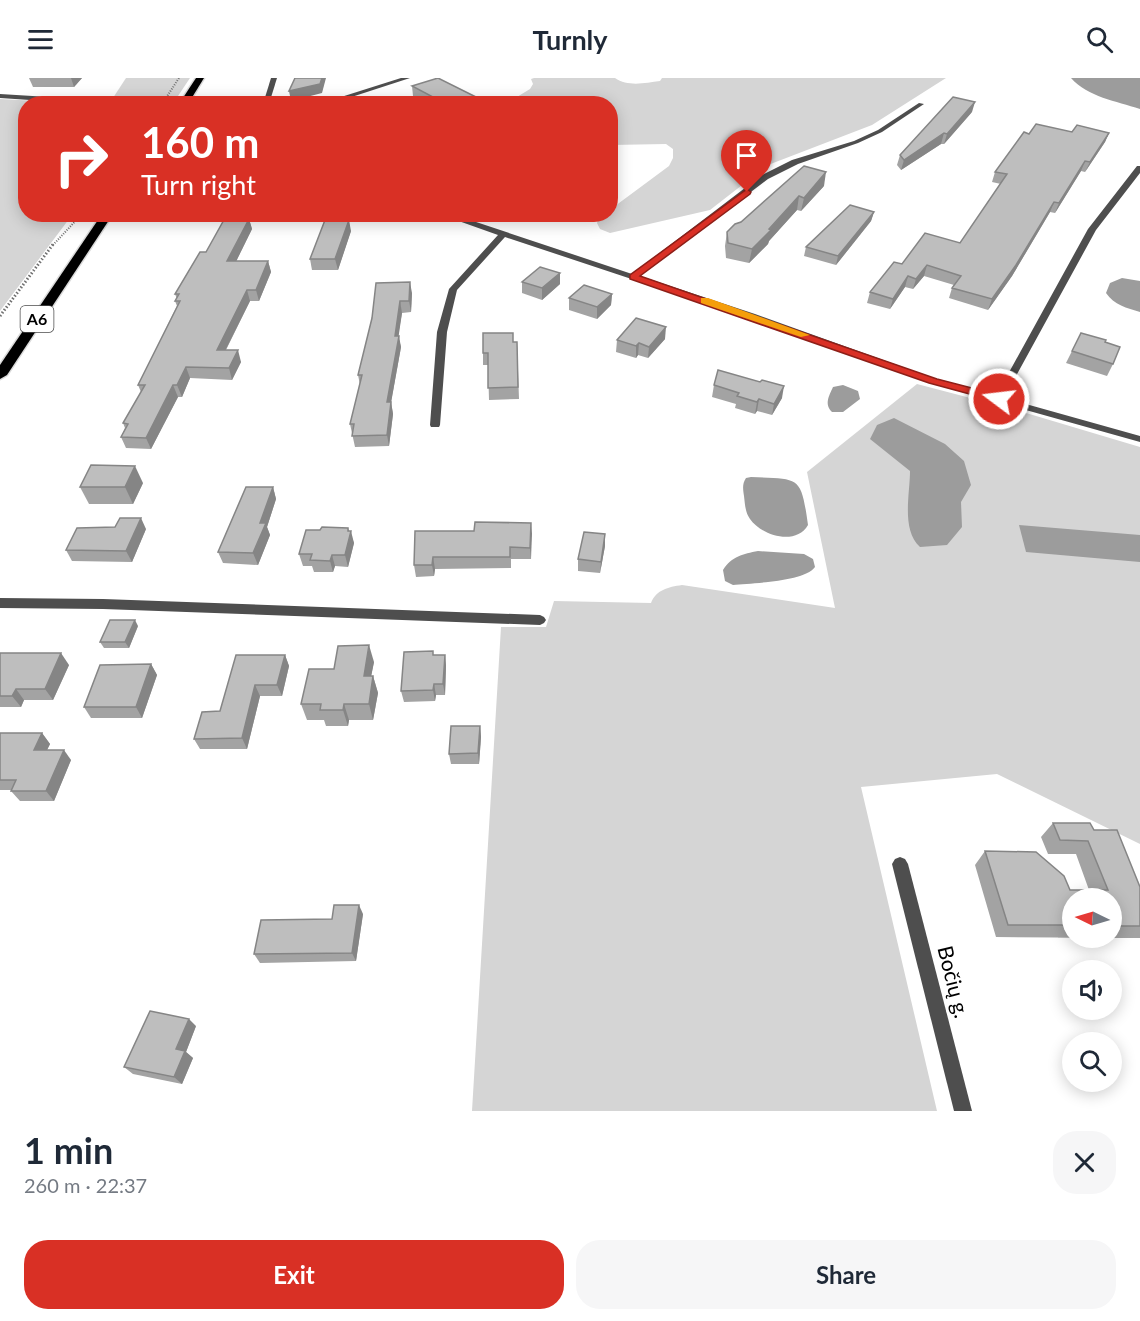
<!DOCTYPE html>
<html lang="en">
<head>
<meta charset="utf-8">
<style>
	:root { --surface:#fff; --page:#f6f6f7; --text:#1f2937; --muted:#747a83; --accent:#d93025 }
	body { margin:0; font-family:Lato,sans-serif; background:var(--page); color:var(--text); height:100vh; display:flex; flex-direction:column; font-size:22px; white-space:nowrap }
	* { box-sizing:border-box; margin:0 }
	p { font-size:20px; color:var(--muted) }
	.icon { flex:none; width:33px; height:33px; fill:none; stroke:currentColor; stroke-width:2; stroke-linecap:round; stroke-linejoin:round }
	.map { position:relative; height:1033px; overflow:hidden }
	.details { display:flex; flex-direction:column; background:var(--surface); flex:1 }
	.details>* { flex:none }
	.guide { position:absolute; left:18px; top:18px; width:600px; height:126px; border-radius:24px; box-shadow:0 3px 15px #0003; background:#d93025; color:#fff; overflow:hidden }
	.needle { width:39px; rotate:275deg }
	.tools { position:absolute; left:1062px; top:810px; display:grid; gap:12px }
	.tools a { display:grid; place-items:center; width:60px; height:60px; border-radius:50%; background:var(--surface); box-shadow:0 3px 15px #0003; font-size:30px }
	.pin { position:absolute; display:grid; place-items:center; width:51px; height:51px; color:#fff; margin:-62px -26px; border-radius:50% 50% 50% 0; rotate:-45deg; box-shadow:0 0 6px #0007 }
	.pin .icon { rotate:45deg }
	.me { position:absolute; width:66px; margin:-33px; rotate:285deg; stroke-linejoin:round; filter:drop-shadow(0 0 4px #0008) }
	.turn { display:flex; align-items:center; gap:21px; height:126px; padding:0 24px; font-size:27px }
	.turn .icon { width:78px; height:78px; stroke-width:2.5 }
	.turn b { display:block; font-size:42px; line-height:51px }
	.round { display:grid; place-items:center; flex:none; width:63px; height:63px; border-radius:24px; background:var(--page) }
	.head { display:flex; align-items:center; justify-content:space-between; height:102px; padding:0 24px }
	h1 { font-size:36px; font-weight:700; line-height:45px }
	.action { display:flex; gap:12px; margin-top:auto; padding:12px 24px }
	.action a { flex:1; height:69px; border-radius:24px; background:var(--accent); color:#fff; font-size:24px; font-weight:700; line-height:69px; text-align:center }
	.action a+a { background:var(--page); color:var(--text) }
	header { display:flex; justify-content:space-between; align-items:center; height:78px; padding:0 24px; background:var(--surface); font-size:27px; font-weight:700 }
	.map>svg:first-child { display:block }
	.green { fill:#d5d5d5 }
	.water { fill:#9c9c9c }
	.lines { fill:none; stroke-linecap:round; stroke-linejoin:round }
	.trunk-casing { stroke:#dbdbdb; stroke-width:3 }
	.path-far1 { stroke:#707070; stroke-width:2; stroke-dasharray:1 1.5; stroke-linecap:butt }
	.path { stroke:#707070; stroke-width:3; stroke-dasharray:1.5 2; stroke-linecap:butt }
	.minor { fill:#4e4e4e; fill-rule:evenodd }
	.trunk { fill:#000; fill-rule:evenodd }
	.wall { fill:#a3a3a3; fill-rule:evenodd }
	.shaded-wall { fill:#858585 }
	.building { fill:#bebebe; stroke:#858585; stroke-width:1.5 }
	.route { fill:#d93025; stroke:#8d1f18; stroke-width:1.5 }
	.slow { fill:#f59e0b }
	.labels { text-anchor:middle; stroke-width:5; stroke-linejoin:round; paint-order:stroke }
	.shield { fill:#fff; stroke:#4c4c4c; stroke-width:1.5 }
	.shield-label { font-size:16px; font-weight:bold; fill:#000 }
	.near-street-label { font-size:21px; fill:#000; stroke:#fff }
</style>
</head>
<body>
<header><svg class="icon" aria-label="menu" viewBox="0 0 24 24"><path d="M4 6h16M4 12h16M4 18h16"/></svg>Turnly<svg class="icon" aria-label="search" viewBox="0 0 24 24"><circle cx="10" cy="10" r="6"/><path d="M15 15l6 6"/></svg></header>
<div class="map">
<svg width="1140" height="1033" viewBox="0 0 1140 1033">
	<rect width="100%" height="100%" fill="#fff"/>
	<g class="green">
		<path d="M126,0H190L174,24L111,23Z"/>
		<path d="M534,0H615C628,9 645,5 660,3L662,0H946L872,47L768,87L710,132L610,155L600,151L597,145C599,138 603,136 610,136L611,131L669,88L673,80V71L666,66L611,67L610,26L507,25L530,11L533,6L531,1Z"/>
		<path d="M0,21L76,25L26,26V136L72,137L0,233Z"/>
		<path d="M917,306L1016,332L1140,369V766L997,696L861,709L937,1033H472L501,549H546L554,523L651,525C656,512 668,509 682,507L835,530L807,394Z"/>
	</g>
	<g class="water">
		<path d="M1071,0H1140V31C1116,23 1088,19 1071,0Z"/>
		<path d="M1122,200L1140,203V234C1127,230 1114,227 1106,215L1110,205Z"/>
		<path d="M843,307L858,313L860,321L843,334H832C824,326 829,318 833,309Z"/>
		<path d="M894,340L945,366L964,383L971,407L961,424L962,449L947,467L920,469C901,452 910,416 910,393L870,361L877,347Z"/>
		<path d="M751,399C800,401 801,397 808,447C796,468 762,458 750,441C745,434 745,426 744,418C743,411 742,406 746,400Z"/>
		<path d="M1019,447L1140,457V484L1026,474Z"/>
		<path d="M758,473L804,476L813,481L815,489C804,504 752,505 733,507L725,503L723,492C732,478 743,476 758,473Z"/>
	</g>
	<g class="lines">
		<defs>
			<g id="trunk">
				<path d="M196,0H204L188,26H179Z"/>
				<path d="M102,136H113L7,297L0,301V287Z"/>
			</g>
		</defs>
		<use href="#trunk" class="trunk-casing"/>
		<g class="path-far1">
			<path d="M162,26L179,0"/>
			<path d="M53,167L82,136"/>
		</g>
		<path class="path" d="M0,238L54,165"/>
		<g class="minor">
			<path d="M271,0H277L269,26H263Z"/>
			<path d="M401,0H410L330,26H319Z"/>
			<path d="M0,16L130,24L133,26H90L0,20Z"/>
			<path d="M919,25L924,26L882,54L858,65L798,86L768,101L640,198L755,236L936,301L996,318L1088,151L1137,88H1140V95L1096,152L1004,320L1140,358V364L930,305L749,240L505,159L457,212L447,254L440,347L439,349H431L430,347L437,254L449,211L498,157L439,136H452L632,196L762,97L792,82L854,63L878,52Z"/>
			<path d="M0,520L103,521L540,537L544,539L546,542L544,545L540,547L103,531L0,530Z"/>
			<path d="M900,779L905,781L908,786L972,1033H954L892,786L895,781Z"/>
		</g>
		<use href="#trunk" class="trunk"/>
	</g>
	<g class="wall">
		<path d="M29,0H82L74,9H33Z"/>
		<path d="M412,8L490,26H428L413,18Z"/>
		<path d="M972,34L944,66H941L901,92L897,87L900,77Z"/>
		<path d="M1109,55L1105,64L1085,94L1081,93L1055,135L1050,134L1012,198L988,232L949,220L952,210L954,207L924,198L913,211L905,209L890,231L867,225L870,214L902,186L960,165L1001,106L992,104L995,94L1029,56Z"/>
		<path d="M824,108L801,133L797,132L769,163L768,166L749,185L726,180L725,168L727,154L741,144Z"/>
		<path d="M874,134L871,143L836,187L804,178L806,169Z"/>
		<path d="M249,141L252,151L236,183H268L271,194L259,223H250L226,272L241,284L232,302L190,300L182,319H178L151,371L126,370L121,359L125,350L123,345L141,314L138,307L177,228L175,223L177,221L175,216L206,174Z"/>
		<path d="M351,153L338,192H312L310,181Z"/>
		<path d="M522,204L560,206L542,222L522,215Z"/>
		<path d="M412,215L411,234L402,235L398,258L401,269L391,324L393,336L389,368L355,369L350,346L360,307L358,297L372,240Z"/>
		<path d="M612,216L611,227L597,241L569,232V220Z"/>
		<path d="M513,255V264H517L519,321L489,322L488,287H483V275Z"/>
		<path d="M1081,255L1113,286L1107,298L1066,285Z"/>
		<path d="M665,261L648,280L638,277L636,280L616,274L617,262Z"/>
		<path d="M714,307L782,320L772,337L757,333L755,336L735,330L736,326L712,319Z"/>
		<path d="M143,405L133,426H89L80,409Z"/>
		<path d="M273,409L276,421L267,449L270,457L258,487L223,485L218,474Z"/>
		<path d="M531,445V481H511V490L435,491L434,498L416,499L414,487L474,453Z"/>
		<path d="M146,451L132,484L72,483L66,472Z"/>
		<path d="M349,453L354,465L348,489L335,488L333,494H314L312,488H303L299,476Z"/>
		<path d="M605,456V468L600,495L578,493V481Z"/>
		<path d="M138,548L129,570H104L100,564Z"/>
		<path d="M0,575L69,587L53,622H24L21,629H0Z"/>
		<path d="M285,577L289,588L282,618H260L247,671H200L194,661L220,633Z"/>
		<path d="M434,577H445L446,588L445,617H436L435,623L404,624L401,613Z"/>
		<path d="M374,584L371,598H373L378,615L373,642H349L348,648H326L324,642H307L301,626L334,591Z"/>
		<path d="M151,586L157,597L142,640H91L84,629Z"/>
		<path d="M480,648L481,659L479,686H451L449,676Z"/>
		<path d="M0,655H42L50,666L47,672L71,682L54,723H20L11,713V712H0Z"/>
		<path d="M1053,745L1094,752L1140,809V860L996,859L975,787L985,773L1070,812H1089L1076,776H1048L1041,759ZM1072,820H1112V860H1072Z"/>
		<path d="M363,836L356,883L260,885L254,876L332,841Z"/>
		<path d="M196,948L186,974L193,980L182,1006L133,996L124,989Z"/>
	</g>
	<g class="shaded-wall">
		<path d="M71,0H82L74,9Z"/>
		<path d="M322,0H326L322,15L291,23L289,13Z"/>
		<path d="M975,24L972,34L944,66L947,56Z"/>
		<path d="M944,55L941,66L901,92L904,82Z"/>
		<path d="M1109,55L1105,64L1085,94L1090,84Z"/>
		<path d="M1085,83L1081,93L1055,135L1059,125Z"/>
		<path d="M826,94L824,108L801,133L804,120Z"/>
		<path d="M799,118L797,132L769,163L768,166L749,185L752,171Z"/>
		<path d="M1054,124L1050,134L1012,198L988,232L992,221Z"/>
		<path d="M874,134L871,143L836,187L838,178Z"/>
		<path d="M249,141L252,151L231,194L227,183Z"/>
		<path d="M349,142L351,153L338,192L335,181Z"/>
		<path d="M268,183L271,194L259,223L256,212Z"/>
		<path d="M927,187L924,198L913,211L916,201Z"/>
		<path d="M560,195V206L542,222V210Z"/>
		<path d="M908,198L905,209L890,231L893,221Z"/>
		<path d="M410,204L412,215L411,234L409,223Z"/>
		<path d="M247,212L250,223L220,283L217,272Z"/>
		<path d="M612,216L611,227L597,241V229Z"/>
		<path d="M400,223L402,235L397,269L395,258Z"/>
		<path d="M666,249L665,261L648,280L649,269Z"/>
		<path d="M399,258L401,269L389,336L387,324Z"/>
		<path d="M639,265L638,277L636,280V268Z"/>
		<path d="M238,272L241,284L232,302L229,290Z"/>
		<path d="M186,289L190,300L182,319L177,307Z"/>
		<path d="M173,307L178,319L151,371L146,360Z"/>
		<path d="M784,308L782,320L772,337L774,326Z"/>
		<path d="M759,321L757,333L755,336L757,324Z"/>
		<path d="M391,324L393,336L389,368L387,357Z"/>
		<path d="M135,388L143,405L133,426L125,409Z"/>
		<path d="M273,409L276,421L267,449L270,457L258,487L253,475L260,445Z"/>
		<path d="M141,440L146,451L132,484L126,473Z"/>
		<path d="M531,445L532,456L531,481L530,470Z"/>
		<path d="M348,450L350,457L351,453L354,465L348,489L345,477Z"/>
		<path d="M605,456V468L600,495L601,484Z"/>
		<path d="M332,477L335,488L333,494L330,483Z"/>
		<path d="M433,479L435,491L434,498L432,487Z"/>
		<path d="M135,542L138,548L129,570L125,564Z"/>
		<path d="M369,567L374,584L368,614L364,598Z"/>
		<path d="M61,575L69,587L53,622L45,611Z"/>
		<path d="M285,577L289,588L282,618L277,607Z"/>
		<path d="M445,577L446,588L445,617L443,606Z"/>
		<path d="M151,586L157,597L142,640L136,629Z"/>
		<path d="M373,598L378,615L373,642L369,626Z"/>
		<path d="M434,606L436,617L435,623L433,612Z"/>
		<path d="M255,607L260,618L247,671L242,660Z"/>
		<path d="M16,611L24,622L21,629L12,618Z"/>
		<path d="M344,626L349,642L348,648L343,632Z"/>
		<path d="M480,648L481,659L479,686L478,675Z"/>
		<path d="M42,655L50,666L42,682L34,672Z"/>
		<path d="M64,672L71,682L54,723L46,713Z"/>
		<path d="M359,827L363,836L356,883L352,875Z"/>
		<path d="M189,941L196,948L186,974L193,980L182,1006L174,999L176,971Z"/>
	</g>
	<g class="building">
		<path d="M295,0H322L320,6L289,13Z"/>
		<path d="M438,0L490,26H446L412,8Z"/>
		<path d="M953,19L975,24L947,56L944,55L904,82L900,77Z"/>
		<path d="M1036,46L1072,54L1077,47L1109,55L1090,84L1085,83L1059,125L1054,124L1016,187L992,221L952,210L961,198L927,187L916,201L908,198L893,221L870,214L894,184L902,186L925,155L960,165L1007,96L995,94L1024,54L1029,56Z"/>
		<path d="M804,88L826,94L804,120L799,118L769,151L771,152L752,171L728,165L727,154L735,146L741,144Z"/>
		<path d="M850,127L874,134L838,178L806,169Z"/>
		<path d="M225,140L249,141L227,183H268L256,212H247L217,272H238L229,290L186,289L177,307H173L146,360L121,359L128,346L123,345L145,307H138L180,223H175L179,216H175L200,174H206Z"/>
		<path d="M325,142H349L335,181H310Z"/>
		<path d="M540,189L560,195L542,210L522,204Z"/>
		<path d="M410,204L409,223H400L395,258H399L387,324H391L387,357L352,358L354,346H350L362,297H358L372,240L376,205Z"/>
		<path d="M584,207L612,216L597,229L569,220Z"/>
		<path d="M636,240L666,249L649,269L639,265L636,268L617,262Z"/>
		<path d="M483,255H513V264H517L518,309L488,310V275H483Z"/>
		<path d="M1081,255L1106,262L1105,264L1120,269L1113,286L1072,273Z"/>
		<path d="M718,292L760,304L762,302L784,308L774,326L759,321L757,324L737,318L739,315L714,307Z"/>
		<path d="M91,387L135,388L125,409H80Z"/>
		<path d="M246,409H273L260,445H266L253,475L218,474Z"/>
		<path d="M120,440H141L126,473L66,472L77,450L115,449Z"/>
		<path d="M475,444L531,445L530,470L510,469V479H433L432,487H414L415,453H474Z"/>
		<path d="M322,449L348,450V453H351L345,477H332L330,483L310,482L312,476H299L306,452H320Z"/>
		<path d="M584,454L605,456L601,484L578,481Z"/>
		<path d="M110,542H135L125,564H100Z"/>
		<path d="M369,567L364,598H373L369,626H344L343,632H320L321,626H301L309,591H334L338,568Z"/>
		<path d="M433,573V577H445L443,606H434L433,612L401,613L404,574Z"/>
		<path d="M0,575H61L45,611H16L12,618H0Z"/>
		<path d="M236,577H285L277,607H255L242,660L194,661L202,634L220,633Z"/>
		<path d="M151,586L136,629H84L100,587Z"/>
		<path d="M451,648H480L478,675L449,676Z"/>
		<path d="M0,655H42L34,672H64L46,713H11L16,702H0Z"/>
		<path d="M1053,745H1090L1094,752H1117L1140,809V848H1112V820H1072V847H1008L985,773L1036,774L1064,798L1070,812H1108L1088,763L1060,762Z"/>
		<path d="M334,827H359L352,875L254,876L261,842L332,841Z"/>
		<path d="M150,933L189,941L176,971L185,973L174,999L124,989Z"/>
	</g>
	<path class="route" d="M747,111L751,114L750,116L640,198L937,301L1003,318V323L999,324L929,305L630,201V197Z"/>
	<path class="slow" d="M701,220H708L810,257L801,259L701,225Z"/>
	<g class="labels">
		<rect class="shield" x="20.5" y="228" width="33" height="26" rx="4.5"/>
		<g class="shield-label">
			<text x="37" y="247">A6</text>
		</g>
		<g class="near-street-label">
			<text transform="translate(953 904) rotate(76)" y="7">Bočių g.</text>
		</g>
	</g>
</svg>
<div class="tools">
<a><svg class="needle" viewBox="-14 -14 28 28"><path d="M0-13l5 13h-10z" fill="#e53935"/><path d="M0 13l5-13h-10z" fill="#747a83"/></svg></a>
<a><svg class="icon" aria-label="sound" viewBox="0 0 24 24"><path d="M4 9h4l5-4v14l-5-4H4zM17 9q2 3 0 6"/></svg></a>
<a><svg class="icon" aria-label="search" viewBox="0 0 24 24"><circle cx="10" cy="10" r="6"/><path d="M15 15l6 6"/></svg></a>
</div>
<div class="pin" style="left:747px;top:114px;background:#d93025"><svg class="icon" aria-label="arrive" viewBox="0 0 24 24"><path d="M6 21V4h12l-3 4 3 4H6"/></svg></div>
<svg class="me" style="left:999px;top:321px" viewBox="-20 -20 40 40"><circle r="17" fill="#d93025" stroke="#fff" stroke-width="3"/><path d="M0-11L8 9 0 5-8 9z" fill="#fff"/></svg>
<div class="guide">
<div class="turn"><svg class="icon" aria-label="right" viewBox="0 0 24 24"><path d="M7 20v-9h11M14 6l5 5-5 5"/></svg><div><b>160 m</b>Turn right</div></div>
</div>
</div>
<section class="details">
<div class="head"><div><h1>1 min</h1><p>260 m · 22:37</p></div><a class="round"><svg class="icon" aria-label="close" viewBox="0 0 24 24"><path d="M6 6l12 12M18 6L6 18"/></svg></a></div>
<div class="action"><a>Exit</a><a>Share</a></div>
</section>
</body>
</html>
